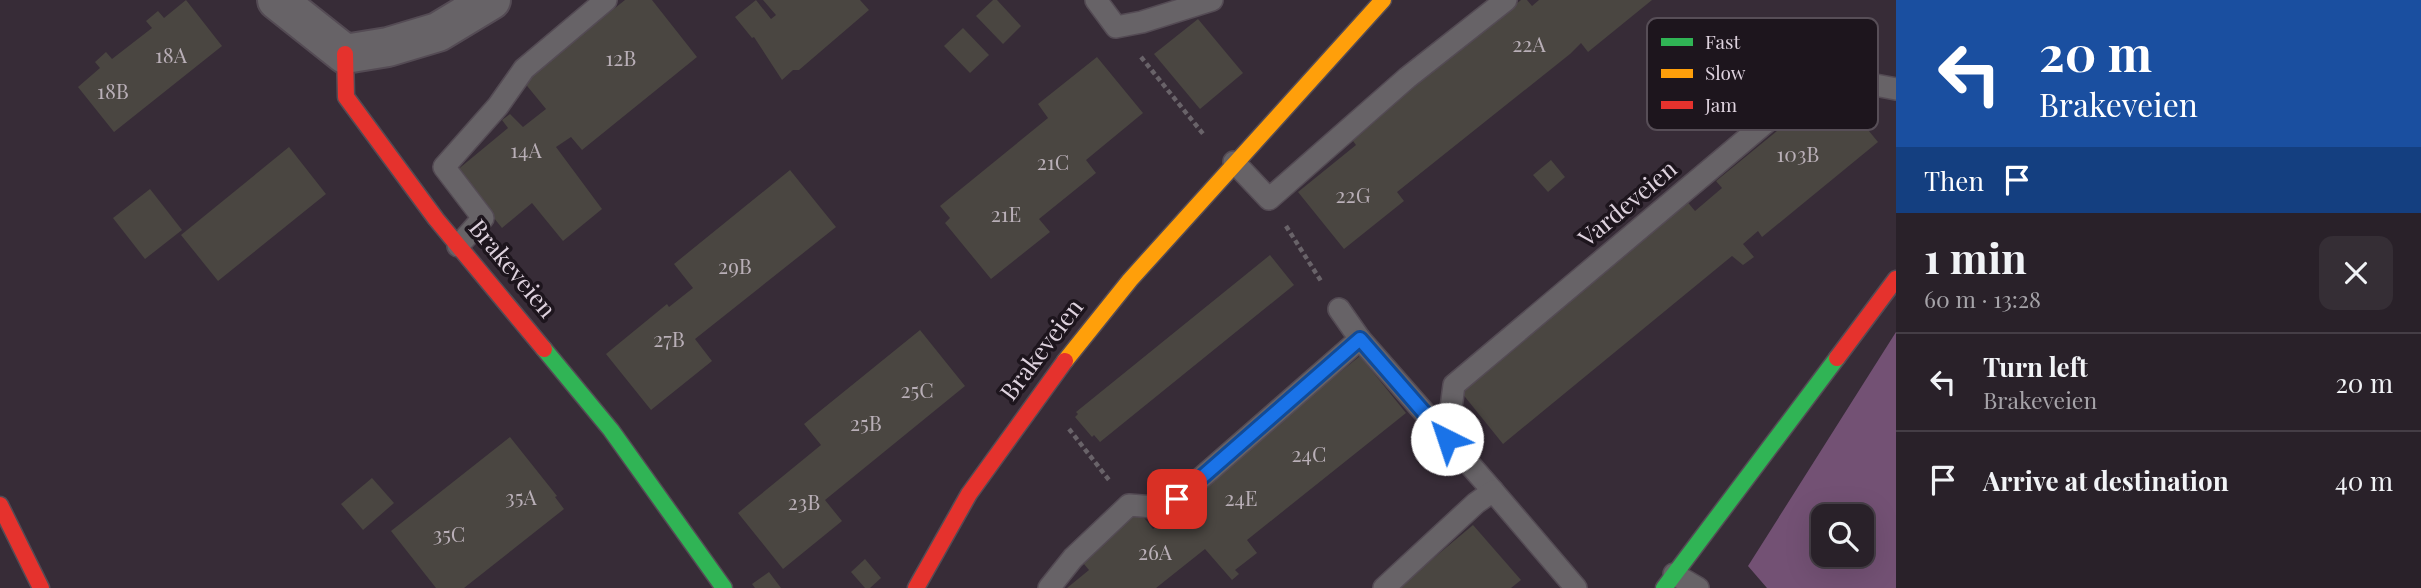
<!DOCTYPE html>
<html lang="en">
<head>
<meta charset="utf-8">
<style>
	:root { --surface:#292129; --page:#352e35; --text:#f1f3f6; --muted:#a5a3a8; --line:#453e46 }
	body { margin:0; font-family:"Playfair Display",serif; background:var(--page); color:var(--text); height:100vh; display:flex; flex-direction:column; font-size:26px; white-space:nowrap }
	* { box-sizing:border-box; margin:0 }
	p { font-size:23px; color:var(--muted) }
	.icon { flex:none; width:38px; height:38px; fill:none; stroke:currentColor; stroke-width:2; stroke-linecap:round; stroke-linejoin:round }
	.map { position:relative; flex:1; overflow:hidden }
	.details { display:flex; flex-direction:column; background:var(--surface); width:525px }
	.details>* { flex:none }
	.top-card { background:#1a4fa0; color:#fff; overflow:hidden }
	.buttons { position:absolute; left:1811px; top:504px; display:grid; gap:14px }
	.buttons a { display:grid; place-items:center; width:63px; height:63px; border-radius:14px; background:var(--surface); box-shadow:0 7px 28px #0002,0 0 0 2px var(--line); font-size:35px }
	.pin { position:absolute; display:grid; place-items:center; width:60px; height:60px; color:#fff; margin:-30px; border-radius:14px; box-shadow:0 4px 10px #0006 }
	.me { position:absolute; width:77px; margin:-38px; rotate:319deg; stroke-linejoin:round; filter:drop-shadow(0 0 5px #0008) }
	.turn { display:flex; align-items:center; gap:24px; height:147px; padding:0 28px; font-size:32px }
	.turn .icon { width:91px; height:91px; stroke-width:2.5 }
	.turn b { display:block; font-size:49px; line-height:60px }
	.then { display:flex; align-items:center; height:66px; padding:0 28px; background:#0003; gap:14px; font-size:26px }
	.round { display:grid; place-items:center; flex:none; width:74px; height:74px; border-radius:14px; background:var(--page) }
	.summary { display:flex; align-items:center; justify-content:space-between; height:119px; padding:0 28px }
	h1 { font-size:42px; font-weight:700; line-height:52px }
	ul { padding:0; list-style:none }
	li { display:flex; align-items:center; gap:21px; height:98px; padding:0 28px; border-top:2px solid var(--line) }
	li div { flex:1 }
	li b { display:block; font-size:26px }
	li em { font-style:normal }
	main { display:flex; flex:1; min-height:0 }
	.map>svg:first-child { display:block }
	.forest { fill:#735174; fill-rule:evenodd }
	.building { fill:#4a4641 }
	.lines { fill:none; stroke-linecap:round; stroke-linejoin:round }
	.lane-casing { stroke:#544b54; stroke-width:24 }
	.street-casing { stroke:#544b54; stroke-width:42 }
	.fast-casing { stroke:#544b54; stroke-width:19 }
	.slow-casing { stroke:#544b54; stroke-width:19 }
	.jam-casing { stroke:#544b54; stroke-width:19 }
	.path { stroke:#696369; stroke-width:4.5; stroke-dasharray:5 3.5; stroke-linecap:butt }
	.lane { stroke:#676367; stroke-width:21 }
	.street { stroke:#676367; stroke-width:38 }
	.fast { stroke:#30b455; stroke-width:16 }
	.slow { stroke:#ff9f0a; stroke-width:16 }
	.jam { stroke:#e5322d; stroke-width:16 }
	.route-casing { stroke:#114b97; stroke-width:18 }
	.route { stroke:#1a73e8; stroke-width:12 }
	.labels { text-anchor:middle; stroke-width:7; stroke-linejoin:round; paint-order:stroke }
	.number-label { font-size:21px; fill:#b9afb7 }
	.street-label { font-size:24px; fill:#ded2de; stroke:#1d151d }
	.key { fill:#1d151d; stroke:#574e57; stroke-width:2 }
	.key-label { font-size:19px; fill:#ded2de }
</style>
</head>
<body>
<main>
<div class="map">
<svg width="1896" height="588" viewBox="0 0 1896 588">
	<rect width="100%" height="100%" fill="#372c37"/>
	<path class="forest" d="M1896,332V588H1767L1748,566ZM1824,516H1862V555H1824Z"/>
	<g class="building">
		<path d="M186,0L222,46L114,132L78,87L100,68L95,62L106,52L112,59L152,28L146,21L158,11L164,18Z"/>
		<path d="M625,0H652L697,57L582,150L571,137L556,147L602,209L563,241L532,203L502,228L456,171L508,128L502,120L510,114L523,127L546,109L523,81Z"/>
		<path d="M756,0L771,19L776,15L763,0H860L869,10L799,70H793L782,80L754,37L752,38L735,17Z"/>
		<path d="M993,0H997L1021,26L1003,44L976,16Z"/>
		<path d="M1521,0H1527L1532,6L1539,0H1652L1588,52L1581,43L1570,54L1397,192L1404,201L1344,249L1298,192L1356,145L1350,137Z"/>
		<path d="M1198,19L1243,73L1200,109L1154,54Z"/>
		<path d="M963,28L989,55L970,73L944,46Z"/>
		<path d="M1097,57L1143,113L1086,160L1096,173L1039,219L1050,232L991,279L945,223L950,218L940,206L1048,118L1038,104Z"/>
		<path d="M1832,86L1878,142L1762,237L1758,231L1743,244L1754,257L1743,265L1732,256L1503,444L1457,387L1685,199L1695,211L1722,188L1716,181Z"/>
		<path d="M289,147L326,194L218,281L181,235Z"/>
		<path d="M1551,160L1565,177L1548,192L1533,175Z"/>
		<path d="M790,170L836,227L695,339L712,361L651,410L606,354L667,304L669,307L693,288L674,264Z"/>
		<path d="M150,189L182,230L145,259L113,218Z"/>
		<path d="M1270,255L1294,285L1100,442L1094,435L1092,437L1075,417L1078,414L1076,412Z"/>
		<path d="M920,330L965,386L825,500L842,521L783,569L738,513L821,445L804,424Z"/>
		<path d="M1360,356L1406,413L1247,540L1257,553L1235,570L1239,574L1232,580L1205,549L1156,588H1067L1089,570L1078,557L1137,509L1153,529L1175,512L1172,508Z"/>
		<path d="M510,437L557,496L555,497L564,509L464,588H436L391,531Z"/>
		<path d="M372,478L394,503L363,530L341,504Z"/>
		<path d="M1473,525L1521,580L1511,588H1398Z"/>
		<path d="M865,559L881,578L870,588H865L851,572Z"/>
		<path d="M769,572L781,588H755L752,584Z"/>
	</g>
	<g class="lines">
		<defs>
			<g id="lane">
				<path d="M1096,0L1116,27L1142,22L1212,0"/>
				<path d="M1234,162L1269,199L1407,78L1506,0"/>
				<path d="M458,246L483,218L444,167L498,106L524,69L606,0"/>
				<path d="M1339,309L1360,339L1493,491"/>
				<path d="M1447,439L1454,385L1795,98L1833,77L1896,89"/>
				<path d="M1674,574L1698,588"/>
				<path d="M1049,588L1073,558L1129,505L1154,507L1177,499L1360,339"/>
				<path d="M1384,588L1476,503L1493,491L1576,588"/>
			</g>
			<path id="street" d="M277,0L345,54L388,47L438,32L491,0"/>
			<g id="fast">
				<path d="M544,349L611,430L724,588"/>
				<path d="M1664,588L1837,358"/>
			</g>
			<path id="slow" d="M1065,361L1130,280L1383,0"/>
			<g id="jam">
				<path d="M345,54L346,97L436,219L544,349"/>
				<path d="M1837,358L1896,279"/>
				<path d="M0,505L41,588"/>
				<path d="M916,588L969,494L1065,361"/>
			</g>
		</defs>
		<use href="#lane" class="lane-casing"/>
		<use href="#street" class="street-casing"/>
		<use href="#fast" class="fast-casing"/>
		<use href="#slow" class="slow-casing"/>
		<use href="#jam" class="jam-casing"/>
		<g class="path">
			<path d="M1141,57L1204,135"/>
			<path d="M1286,226L1321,281"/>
			<path d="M1069,429L1109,480"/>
		</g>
		<use href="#lane" class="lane"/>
		<use href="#street" class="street"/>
		<use href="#fast" class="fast"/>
		<use href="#slow" class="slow"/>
		<use href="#jam" class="jam"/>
	</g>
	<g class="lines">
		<defs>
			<path id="route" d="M1177,499L1360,339L1447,439"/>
		</defs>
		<use href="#route" class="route-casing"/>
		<use href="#route" class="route"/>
	</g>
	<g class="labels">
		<g class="number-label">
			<text x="1529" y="52">22A</text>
			<text x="171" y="63">18A</text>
			<text x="621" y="66">12B</text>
			<text x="113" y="99">18B</text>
			<text x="526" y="158">14A</text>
			<text x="1798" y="162">103B</text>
			<text x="1053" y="170">21C</text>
			<text x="1353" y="203">22G</text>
			<text x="1006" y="222">21E</text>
			<text x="735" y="274">29B</text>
			<text x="669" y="347">27B</text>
			<text x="917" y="398">25C</text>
			<text x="866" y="431">25B</text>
			<text x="1309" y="462">24C</text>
			<text x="521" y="505">35A</text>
			<text x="1241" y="506">24E</text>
			<text x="804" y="510">23B</text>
			<text x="449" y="542">35C</text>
			<text x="1155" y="560">26A</text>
		</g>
		<g class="street-label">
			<text transform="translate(1628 204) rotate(-40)" y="8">Vardeveien</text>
			<text transform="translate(512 269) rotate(50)" y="8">Brakeveien</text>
			<text transform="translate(1042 350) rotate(-53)" y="8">Brakeveien</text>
		</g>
	</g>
	<rect x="1647" y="18" width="231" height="112" rx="10" class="key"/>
	<rect x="1661" y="38" width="32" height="8" fill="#30b455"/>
	<rect x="1661" y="69" width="32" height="9" fill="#ff9f0a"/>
	<rect x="1661" y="101" width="32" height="8" fill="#e5322d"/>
	<g class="key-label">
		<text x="1705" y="49">Fast</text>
		<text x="1705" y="80">Slow</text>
		<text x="1705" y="112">Jam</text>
	</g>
</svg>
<div class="buttons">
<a><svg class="icon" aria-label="search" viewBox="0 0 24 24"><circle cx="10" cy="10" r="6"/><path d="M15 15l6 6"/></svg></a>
</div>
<div class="pin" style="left:1177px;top:499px;background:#d93025"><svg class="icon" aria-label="arrive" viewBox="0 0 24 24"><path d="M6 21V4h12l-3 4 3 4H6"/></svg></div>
<svg class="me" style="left:1447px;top:439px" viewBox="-20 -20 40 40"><circle r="19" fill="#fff"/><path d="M0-13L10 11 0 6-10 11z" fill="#1a73e8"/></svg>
</div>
<section class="details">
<div class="top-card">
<div class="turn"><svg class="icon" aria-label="left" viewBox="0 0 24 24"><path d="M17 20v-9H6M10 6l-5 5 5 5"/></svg><div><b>20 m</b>Brakeveien</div></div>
<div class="then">Then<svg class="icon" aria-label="arrive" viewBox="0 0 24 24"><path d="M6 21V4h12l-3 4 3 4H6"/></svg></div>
</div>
<div class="summary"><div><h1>1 min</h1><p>60 m · 13:28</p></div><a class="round"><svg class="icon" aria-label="close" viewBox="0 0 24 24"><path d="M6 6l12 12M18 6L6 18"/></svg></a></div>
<ul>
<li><svg class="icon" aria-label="left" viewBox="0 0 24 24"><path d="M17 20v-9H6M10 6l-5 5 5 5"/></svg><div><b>Turn left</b><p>Brakeveien</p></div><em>20 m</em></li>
<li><svg class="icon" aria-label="arrive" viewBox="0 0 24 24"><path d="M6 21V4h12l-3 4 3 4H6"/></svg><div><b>Arrive at destination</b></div><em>40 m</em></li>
</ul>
</section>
</main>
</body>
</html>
